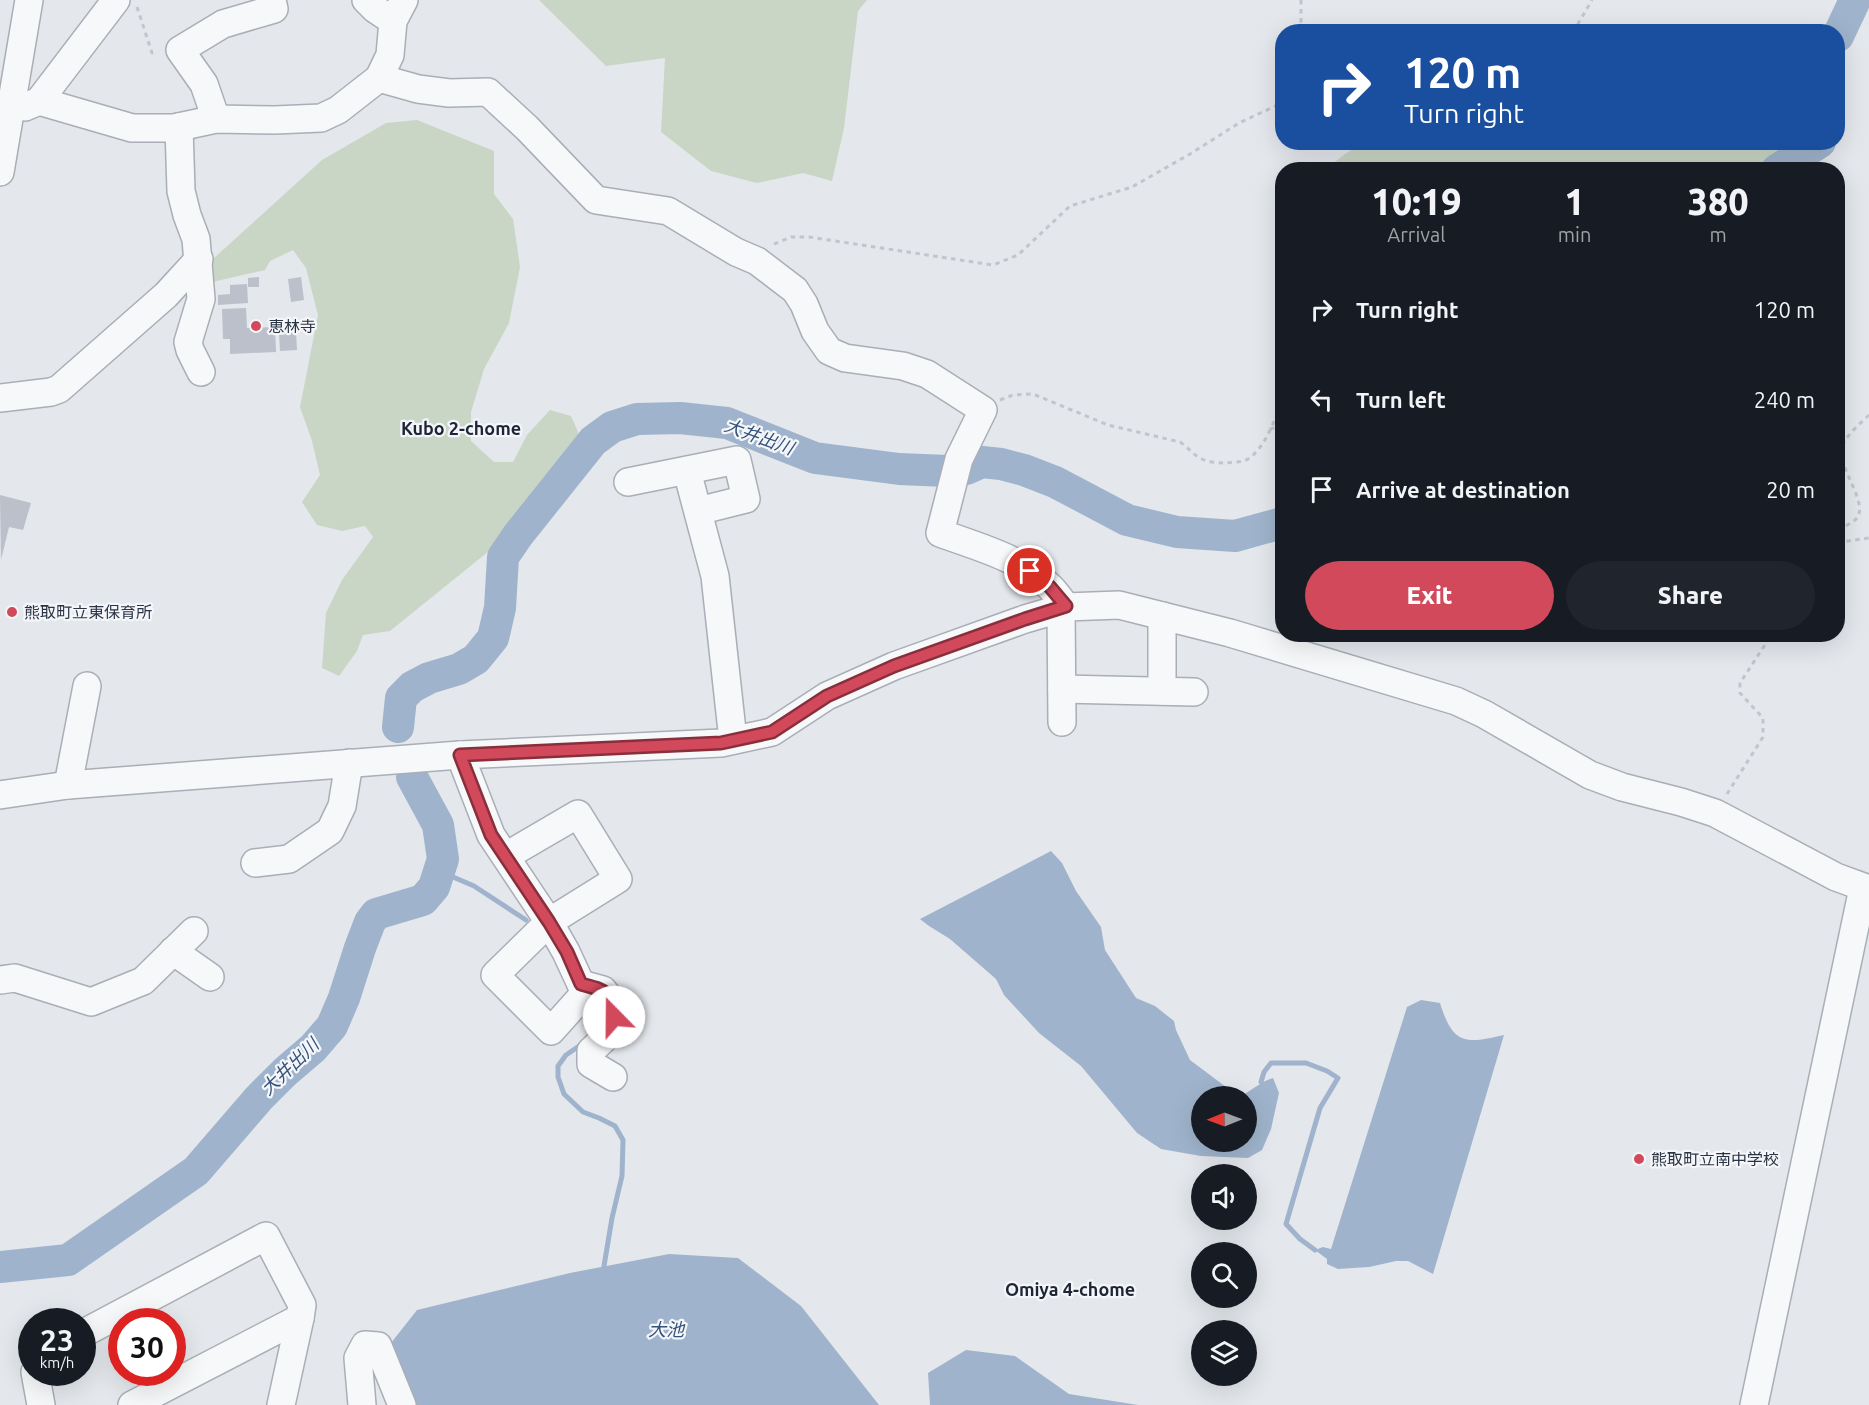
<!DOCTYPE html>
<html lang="en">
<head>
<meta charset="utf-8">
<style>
	:root { --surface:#171b24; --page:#20242c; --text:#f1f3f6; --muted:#9ea1a6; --accent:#d1495b }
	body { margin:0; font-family:Ubuntu,"Noto Sans JP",sans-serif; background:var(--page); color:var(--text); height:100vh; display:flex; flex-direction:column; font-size:22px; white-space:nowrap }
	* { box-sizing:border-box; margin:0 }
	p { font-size:20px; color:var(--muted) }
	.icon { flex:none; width:33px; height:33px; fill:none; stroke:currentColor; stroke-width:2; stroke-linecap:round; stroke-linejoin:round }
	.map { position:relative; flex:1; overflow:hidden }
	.sheet { position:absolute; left:1275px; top:162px; width:570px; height:480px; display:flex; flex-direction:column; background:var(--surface); border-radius:24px; box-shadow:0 6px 24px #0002 }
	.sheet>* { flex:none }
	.hud { position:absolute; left:1275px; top:24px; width:570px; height:126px; border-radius:24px; box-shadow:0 6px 24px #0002; background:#1a4fa0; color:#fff; overflow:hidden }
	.needle { width:39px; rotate:269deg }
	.controls { position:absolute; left:1191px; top:1086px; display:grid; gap:12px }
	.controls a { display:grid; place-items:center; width:66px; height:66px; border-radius:50%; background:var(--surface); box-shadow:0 6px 24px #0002; font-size:30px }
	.speed { position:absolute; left:18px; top:1308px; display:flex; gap:12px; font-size:30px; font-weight:700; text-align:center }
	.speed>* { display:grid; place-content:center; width:78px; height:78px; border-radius:50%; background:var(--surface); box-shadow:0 6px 24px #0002; line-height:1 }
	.speed small { font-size:15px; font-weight:400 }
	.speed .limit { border:9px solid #d22; background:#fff; color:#111 }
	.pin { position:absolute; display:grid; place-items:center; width:51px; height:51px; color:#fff; margin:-26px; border:3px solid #fff; border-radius:50%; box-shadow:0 2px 6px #0007 }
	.me { position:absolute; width:66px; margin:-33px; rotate:338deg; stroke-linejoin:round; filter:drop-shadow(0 0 4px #0008) }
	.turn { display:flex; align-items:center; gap:21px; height:126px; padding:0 30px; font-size:27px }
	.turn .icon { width:78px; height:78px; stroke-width:2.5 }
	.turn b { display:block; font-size:42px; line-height:51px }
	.eta { display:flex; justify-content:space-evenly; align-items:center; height:102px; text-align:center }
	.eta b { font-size:36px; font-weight:800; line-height:42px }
	.button { display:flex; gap:12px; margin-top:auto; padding:12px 30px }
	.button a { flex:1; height:69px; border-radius:36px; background:var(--accent); color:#fff; font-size:24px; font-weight:800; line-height:69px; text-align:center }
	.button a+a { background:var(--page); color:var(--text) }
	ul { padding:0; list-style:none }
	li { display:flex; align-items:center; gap:18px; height:90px; padding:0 30px }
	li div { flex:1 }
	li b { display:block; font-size:22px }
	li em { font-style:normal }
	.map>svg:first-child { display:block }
	.green { fill:#c9d6c5 }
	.water { fill:#9fb4cc }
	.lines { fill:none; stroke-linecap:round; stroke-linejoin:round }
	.stream { stroke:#9fb4cc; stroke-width:5 }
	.river { stroke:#9fb4cc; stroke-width:32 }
	.building { fill:#bbc0ca }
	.minor-casing { stroke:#a9aeb7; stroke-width:30 }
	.path { stroke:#c2c5cb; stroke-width:3; stroke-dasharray:4.5 4.5; stroke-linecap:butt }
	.minor { stroke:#f7f8fa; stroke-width:27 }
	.route-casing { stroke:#882f3b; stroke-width:15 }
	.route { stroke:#d1495b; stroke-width:10 }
	.poi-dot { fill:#d1495b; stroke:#f4f6f9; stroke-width:2 }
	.labels { text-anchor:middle; stroke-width:4.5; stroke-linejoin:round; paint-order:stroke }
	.poi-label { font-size:16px; fill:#2b3445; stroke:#f4f6f9; text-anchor:start }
	.neighbourhood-label { font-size:18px; font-weight:bold; fill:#1d2536; stroke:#f4f6f9 }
	.water-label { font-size:18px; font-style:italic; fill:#34527a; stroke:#f4f6f9 }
</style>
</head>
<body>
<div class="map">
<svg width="1869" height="1405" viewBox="0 0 1869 1405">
	<rect width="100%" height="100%" fill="#e4e7ec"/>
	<g class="green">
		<path d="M539,0H867L858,11L844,128L832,181L803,173L757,183L711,171L661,132L665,58L606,66Z"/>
		<path d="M417,120L494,151V194L513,219L520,267L509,323L484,369L471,412V441L494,462H513L527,435L550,410L571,416L579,434L559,468L494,547L390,631L363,635L357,651L339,676L322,668L326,613L342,580L373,537L365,526L342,531L317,525L302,502L320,475L312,441L300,407L318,315L306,268L293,250L270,261L265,270L208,283L203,268L322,160L386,123Z"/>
		<path d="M1365,142H1806V143L1763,169H1326L1345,154Z"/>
	</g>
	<g class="water">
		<path d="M1051,851L1062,863L1076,891L1101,927L1105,950L1136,998L1155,1006L1174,1021L1176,1030L1190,1060L1238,1096H1202V1142H1246V1096H1240C1252,1091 1260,1082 1273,1078L1279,1093L1271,1129L1262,1150L1248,1158L1201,1156L1161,1149L1137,1133L1081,1066L1039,1033L1004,995L996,979L950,939L929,926L920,919Z"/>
		<path d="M1421,1000L1440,1003C1453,1045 1465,1044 1504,1035L1433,1274L1408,1261H1396L1369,1267L1338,1269L1327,1264V1259L1315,1250L1323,1247L1331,1249L1407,1007Z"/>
		<path d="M669,1254L738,1258L801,1306L879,1405H411L391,1343L417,1310L570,1273Z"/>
		<path d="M966,1350L1015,1356L1069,1394L1138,1405H930L928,1373Z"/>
	</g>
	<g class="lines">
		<g class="stream">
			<path d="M439,871L474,886L526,920"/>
			<path d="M585,1042L566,1055L558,1066V1077L564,1094L583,1112L599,1118L615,1126L623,1140L622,1176L612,1218L604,1266"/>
			<path d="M1261,1082L1264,1072L1271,1063H1306L1327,1071L1338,1078L1320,1108L1286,1224L1300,1239L1315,1250"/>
		</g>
		<g class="river">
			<path d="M1838,36L1855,0"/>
			<path d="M1777,170L1820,142"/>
			<path d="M398,727L401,698L412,687L429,678L459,669L476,659L493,638L500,608L503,557L518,535L593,441L612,427L637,419L680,418L727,423L815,458L899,469L947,471L966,469L982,462L1001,464L1024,470L1055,482L1127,520L1177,532L1235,536L1282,523"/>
			<path d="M0,1267L68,1260L196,1171L259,1098L285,1072L313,1048L332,1026L344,998L360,948L370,922L376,914L423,900L434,887L443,859L438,825L412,777"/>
		</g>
	</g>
	<g class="building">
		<path d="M259,277V287H248V278Z"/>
		<path d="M301,277L304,300L291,302L288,279Z"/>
		<path d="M247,284L248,303L218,305V295L230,294V285Z"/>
		<path d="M246,308L247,328L275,327L276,352L230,354V339H223L222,309Z"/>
		<path d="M296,332L297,350L280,351L279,333Z"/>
		<path d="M0,495L31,503L23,530L9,527L1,560Z"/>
	</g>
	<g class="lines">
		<defs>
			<g id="minor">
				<path d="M366,0L375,9L393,21"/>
				<path d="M379,78L390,55L393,21L404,0"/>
				<path d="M39,101L132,128H174L216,119L275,120L321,118L338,110L379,78L418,89L449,93L488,92L527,128L596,200L668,211L736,252L757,261L795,290L804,304L815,331L829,351L845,358L903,366L927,374L983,410L959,459L940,533C978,547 1022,558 1051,588C1056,593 1061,600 1066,607"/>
				<path d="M25,107L39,101L116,0"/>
				<path d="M216,119L204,84L180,50L223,24L274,9L272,0"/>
				<path d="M179,127L181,191L187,215L196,239L201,299L188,342L190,350L201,372"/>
				<path d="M0,172L29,0"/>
				<path d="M0,398L51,392L59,389L166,295L199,259"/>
				<path d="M687,471L715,576L733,740"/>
				<path d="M628,482L737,460L746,499L698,511"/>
				<path d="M1061,608L1062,722"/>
				<path d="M1062,689L1194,692"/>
				<path d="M1162,691V616"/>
				<path d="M460,755L491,835L549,922L566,952L585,993L551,1031L495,975L549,922L618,879L578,814L506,856"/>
				<path d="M68,785L87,686"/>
				<path d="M0,795L68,785L460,755L721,743L772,732L827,696L894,666L1025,619L1066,607L1119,605L1230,633L1456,701L1484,714L1590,775L1622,787L1681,802L1715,813L1836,877L1869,889"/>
				<path d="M255,863L289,859L330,831L342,806L349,763"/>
				<path d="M173,951L210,977"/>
				<path d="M0,980L15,978L91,1002L143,981L194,931"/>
				<path d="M581,984L603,990L610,999L614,1017L613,1030L591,1051V1064L613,1077"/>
				<path d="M82,1334L266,1236L302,1305L300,1318L132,1405"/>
				<path d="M35,1372L41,1405"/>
				<path d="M281,1405L300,1318"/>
				<path d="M362,1405L358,1358L365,1345L378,1346L402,1405"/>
				<path d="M1754,1405L1863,888"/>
			</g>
		</defs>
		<use href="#minor" class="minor-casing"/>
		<g class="path">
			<path d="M1301,0V22L1309,32"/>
			<path d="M137,7L152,53L157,52"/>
			<path d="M1573,32L1592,0"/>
			<path d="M774,244L791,237H809L993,265L1018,255L1070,206L1132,187L1190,154L1239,123L1282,103"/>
			<path d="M1000,400L1013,395L1033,394L1108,425L1180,442C1188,447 1193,455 1202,459C1208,462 1217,463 1224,463C1233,462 1244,463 1251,457C1267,443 1276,418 1282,399"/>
			<path d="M1270,429L1282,426"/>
			<path d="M1838,530C1844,526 1857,522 1859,514C1864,497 1837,465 1842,447C1846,435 1860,424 1869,415"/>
			<path d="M1838,540L1841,542L1869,538"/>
			<path d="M1727,794L1763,737V718L1740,693V683L1772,634"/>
		</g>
		<use href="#minor" class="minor"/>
	</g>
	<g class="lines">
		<defs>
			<path id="route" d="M614,1017C608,990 607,991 581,984L567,952L549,922L491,835L460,755L721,743L772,732L827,696L894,666L1025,619L1066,606L1050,587L1030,571"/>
		</defs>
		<use href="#route" class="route-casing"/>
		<use href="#route" class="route"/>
	</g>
	<g class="poi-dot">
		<circle cx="256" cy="326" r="6"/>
		<circle cx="12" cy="612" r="6"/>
		<circle cx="1639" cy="1159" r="6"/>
	</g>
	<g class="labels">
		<g class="poi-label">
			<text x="268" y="332">恵林寺</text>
			<text x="24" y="618">熊取町立東保育所</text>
			<text x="1651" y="1165">熊取町立南中学校</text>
		</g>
		<g class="neighbourhood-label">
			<text x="461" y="435">Kubo 2-chome</text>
			<text x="1070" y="1296">Omiya 4-chome</text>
		</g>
		<g class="water-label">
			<text transform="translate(759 437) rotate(20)" y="6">大井出川</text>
			<text transform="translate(290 1067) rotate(-44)" y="6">大井出川</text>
			<text x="666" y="1336">大池</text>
		</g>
	</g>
</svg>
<div class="controls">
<a><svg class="needle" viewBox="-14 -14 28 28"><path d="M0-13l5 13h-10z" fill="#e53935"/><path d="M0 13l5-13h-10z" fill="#9ea1a6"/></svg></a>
<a><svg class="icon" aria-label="sound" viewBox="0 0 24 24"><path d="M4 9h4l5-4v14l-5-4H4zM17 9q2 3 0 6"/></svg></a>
<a><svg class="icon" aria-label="search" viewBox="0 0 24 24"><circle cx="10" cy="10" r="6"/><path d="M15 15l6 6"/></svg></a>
<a><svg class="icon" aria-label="layers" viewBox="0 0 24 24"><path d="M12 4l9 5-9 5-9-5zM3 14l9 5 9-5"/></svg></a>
</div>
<div class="speed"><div>23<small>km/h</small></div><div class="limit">30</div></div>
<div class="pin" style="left:1030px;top:571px;background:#d93025"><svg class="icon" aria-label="arrive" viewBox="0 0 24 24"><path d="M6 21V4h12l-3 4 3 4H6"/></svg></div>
<svg class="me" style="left:614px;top:1017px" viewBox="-20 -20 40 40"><circle r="19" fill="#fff"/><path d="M0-13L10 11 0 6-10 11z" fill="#d1495b"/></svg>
<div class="hud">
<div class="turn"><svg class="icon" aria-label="right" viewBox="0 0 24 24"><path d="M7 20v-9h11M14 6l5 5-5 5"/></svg><div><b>120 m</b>Turn right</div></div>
</div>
<section class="sheet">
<div class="eta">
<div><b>10:19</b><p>Arrival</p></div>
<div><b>1</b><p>min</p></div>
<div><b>380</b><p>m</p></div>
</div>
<ul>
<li><svg class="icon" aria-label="right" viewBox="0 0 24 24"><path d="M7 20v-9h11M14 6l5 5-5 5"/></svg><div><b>Turn right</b></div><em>120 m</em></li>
<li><svg class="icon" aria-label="left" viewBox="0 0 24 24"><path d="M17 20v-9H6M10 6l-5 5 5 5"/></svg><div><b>Turn left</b></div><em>240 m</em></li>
<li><svg class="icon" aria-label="arrive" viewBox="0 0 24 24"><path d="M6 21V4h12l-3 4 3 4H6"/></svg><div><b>Arrive at destination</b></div><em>20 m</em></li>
</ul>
<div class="button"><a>Exit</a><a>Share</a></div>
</section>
</div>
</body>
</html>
